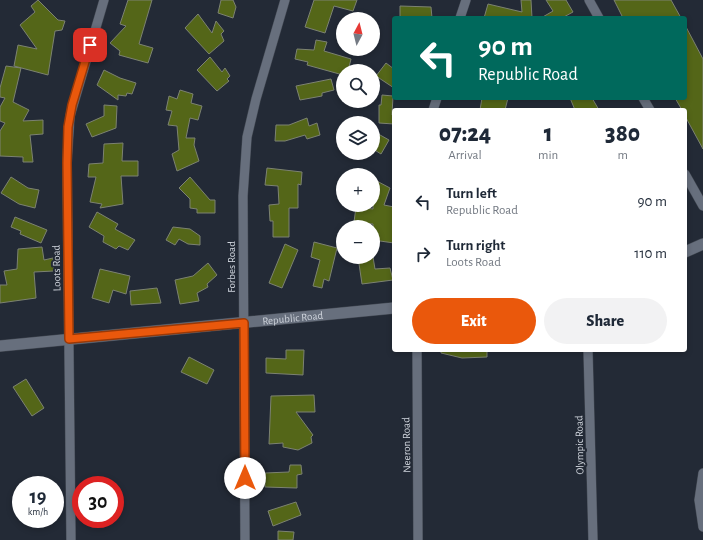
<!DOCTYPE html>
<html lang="en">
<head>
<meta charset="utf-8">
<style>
	:root { --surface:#fff; --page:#f2f2f3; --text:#1f2937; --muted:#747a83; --accent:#ea580c }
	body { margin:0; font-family:"Alegreya Sans",sans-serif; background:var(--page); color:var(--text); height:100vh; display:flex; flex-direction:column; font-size:15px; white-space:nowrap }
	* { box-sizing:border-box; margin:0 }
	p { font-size:13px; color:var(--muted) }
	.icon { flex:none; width:22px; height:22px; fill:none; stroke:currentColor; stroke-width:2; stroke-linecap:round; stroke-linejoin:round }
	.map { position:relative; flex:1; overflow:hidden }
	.side { position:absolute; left:392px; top:108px; width:295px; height:244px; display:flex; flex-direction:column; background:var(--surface); border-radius:4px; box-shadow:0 2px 6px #0003 }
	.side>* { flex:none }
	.banner { position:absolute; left:392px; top:16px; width:295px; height:84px; border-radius:4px; box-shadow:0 2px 6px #0003; background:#00695c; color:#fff; overflow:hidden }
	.needle { width:26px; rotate:7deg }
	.buttons { position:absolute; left:336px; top:12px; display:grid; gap:8px }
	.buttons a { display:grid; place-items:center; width:44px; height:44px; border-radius:50%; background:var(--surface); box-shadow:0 2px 6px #0003; font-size:20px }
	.speed { position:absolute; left:12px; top:476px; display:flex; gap:8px; font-size:20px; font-weight:700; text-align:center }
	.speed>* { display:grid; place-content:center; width:52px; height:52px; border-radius:50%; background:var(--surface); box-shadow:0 2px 6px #0003; line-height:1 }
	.speed small { font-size:10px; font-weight:400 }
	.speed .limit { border:6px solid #d22; background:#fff; color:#111 }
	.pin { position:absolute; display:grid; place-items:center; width:34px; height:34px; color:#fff; margin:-17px; border-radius:8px; box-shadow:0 2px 6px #0006 }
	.me { position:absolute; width:44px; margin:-22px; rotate:0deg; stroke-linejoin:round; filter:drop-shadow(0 0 3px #0008) }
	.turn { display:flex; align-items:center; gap:14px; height:84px; padding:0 20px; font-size:18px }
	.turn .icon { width:52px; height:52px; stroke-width:2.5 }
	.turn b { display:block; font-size:28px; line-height:34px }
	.eta { display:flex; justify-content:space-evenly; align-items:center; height:68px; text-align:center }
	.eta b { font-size:24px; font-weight:800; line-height:28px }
	.cta { display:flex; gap:8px; margin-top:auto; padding:8px 20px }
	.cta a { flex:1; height:46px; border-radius:24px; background:var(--accent); color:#fff; font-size:16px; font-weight:800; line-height:46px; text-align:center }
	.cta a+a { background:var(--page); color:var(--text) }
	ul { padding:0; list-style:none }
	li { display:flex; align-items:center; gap:12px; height:52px; padding:0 20px }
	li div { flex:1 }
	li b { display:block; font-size:15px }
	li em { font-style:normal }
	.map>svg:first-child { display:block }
	.building { fill:#546618; stroke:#7c8272 }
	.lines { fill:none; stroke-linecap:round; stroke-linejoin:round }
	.minor-casing { stroke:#424852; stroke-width:10 }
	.secondary-casing { stroke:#424852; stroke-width:12 }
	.minor { stroke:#676f7d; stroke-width:9 }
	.secondary { stroke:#676f7d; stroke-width:11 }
	.route-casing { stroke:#983908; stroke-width:10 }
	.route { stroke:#ea580c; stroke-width:7 }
	.labels { text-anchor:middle; stroke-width:4; stroke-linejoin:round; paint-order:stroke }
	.street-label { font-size:11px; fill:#ced3db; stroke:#232a36 }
</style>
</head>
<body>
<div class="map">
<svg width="703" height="540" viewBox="0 0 703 540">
	<rect width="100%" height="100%" fill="#232a36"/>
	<g class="building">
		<path d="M38,0L58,20L65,21L62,30L55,31L48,75L14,66L18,45L37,49L20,25L35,12L31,6Z"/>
		<path d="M128,0H152L139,44L153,48L148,63L119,55L120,51L110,43L126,26L120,24Z"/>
		<path d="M221,0H233L236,7L233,18L218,13Z"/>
		<path d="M314,0H357L353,11L334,6L325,33L305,27Z"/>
		<path d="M521,0H531L532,18H484L488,4L522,12Z"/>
		<path d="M546,0H566L573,12L562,18H541L553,11Z"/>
		<path d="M614,0H671L681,18H623Z"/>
		<path d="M400,6L431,7L432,18H400Z"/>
		<path d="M198,14L212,33L216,21L224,31L221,34L224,41L209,54L185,28Z"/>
		<path d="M685,25L703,59V149L685,116V110H682L675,98H685Z"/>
		<path d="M316,40L327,42L324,51L351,59L348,71H343V75L307,65L308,62L295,59L297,49L314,50Z"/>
		<path d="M210,57L222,72L225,68L230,76L227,79L229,81L217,91L197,70Z"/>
		<path d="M386,63L394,69V88L376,76Z"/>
		<path d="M6,66L21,68L13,102L29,110L23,121L43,120V134L30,135L33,162H23V157L0,156V131L5,123L0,121V107L5,98L0,97V88Z"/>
		<path d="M104,70L120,78L136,83L132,94L127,93L126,96L118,95V100L97,85Z"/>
		<path d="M331,79L334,90L322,93V96L300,100L296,86Z"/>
		<path d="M180,90L193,94L191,103L202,106L198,120L190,118L186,138H195L194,145L199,161L177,171L172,154L179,150L177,126L168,125L172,111L166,110L169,96L177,99Z"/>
		<path d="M382,95L393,96L392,115H394V124L379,123V105H381Z"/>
		<path d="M482,98H508L505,110H480Z"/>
		<path d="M570,98H592L599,110H575Z"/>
		<path d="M104,105L117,106L116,128L92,137L86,124L104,116Z"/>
		<path d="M307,118L309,126L317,123L320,135L307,139L305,135L285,141H275L276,125H289Z"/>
		<path d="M373,131L389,140L381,154L373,149Z"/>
		<path d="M123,143L122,161H138V176H121L123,204L100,208L102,204L90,202L96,177H88L89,164L103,163L104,144Z"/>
		<path d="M267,168L302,172L301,185L298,184V208H289V237H273V221H270L269,205L279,204L278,186L265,185Z"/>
		<path d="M11,177L28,188L39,190L35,208L19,204L1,193Z"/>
		<path d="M190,177L210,200H215V213H197V209L190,208V199L179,188Z"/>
		<path d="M373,179L390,188L384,205L394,207V243L373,240V224L354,222L356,207L373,209Z"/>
		<path d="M97,212L118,224L115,229L135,240L128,250L119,246L116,249L103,242L104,236L89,227Z"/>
		<path d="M15,217L47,230L41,243L20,234L21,231L11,227Z"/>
		<path d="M173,227L190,229L200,236V245L188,244L179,239L175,245L166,240Z"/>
		<path d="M314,242L337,248L329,281L324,279L322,288L313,286L320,260L311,257Z"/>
		<path d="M285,244L298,250L282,288L269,283Z"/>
		<path d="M42,247L44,260L53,258L54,271L34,272L36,298L0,303V285H7L4,271L17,269L18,249Z"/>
		<path d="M358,257H373L375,269L390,268L393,280L362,284Z"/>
		<path d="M208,263L217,275L207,284L208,287L197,293L199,301L180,304L175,280L193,276Z"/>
		<path d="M100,269L130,276L126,294L113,290L109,303L92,298Z"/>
		<path d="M157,288L161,303L131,305L130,291Z"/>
		<path d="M286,350H304L303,375L266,373V358L286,359Z"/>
		<path d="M441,350H487V357L462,358L441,353Z"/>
		<path d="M189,357L214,370L207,384L181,372Z"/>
		<path d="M26,379L44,408L32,416L13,387Z"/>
		<path d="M314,395L315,412H296L313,435L311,437L312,443L298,450L283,447V443L269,444L271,396Z"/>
		<path d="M290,465H301L302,474L297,475V488L265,487V473L289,472Z"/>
		<path d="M296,502L301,515L273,526L268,511Z"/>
		<path d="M278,531L294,532L293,540H278Z"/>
	</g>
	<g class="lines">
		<defs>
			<g id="minor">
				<path d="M589,0L599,18"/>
				<path d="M460,18L466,0"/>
				<path d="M643,98L650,110"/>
				<path d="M433,110L437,98"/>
				<path d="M685,174L703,206"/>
				<path d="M417,350L418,540"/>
				<path d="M588,350L593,540"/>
				<path d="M703,473L699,500L703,527"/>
				<path d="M71,540L67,163L70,116L104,0"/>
				<path d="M245,540L243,196L247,137L256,99L285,0"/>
			</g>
			<g id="secondary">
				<path d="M685,252L703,244"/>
				<path id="s1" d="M0,346L394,308"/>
			</g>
		</defs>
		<use href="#minor" class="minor-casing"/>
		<use href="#secondary" class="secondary-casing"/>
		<use href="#minor" class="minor"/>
		<use href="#secondary" class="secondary"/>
	</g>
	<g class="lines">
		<defs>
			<path id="route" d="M90,45L72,105L68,127L67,163L69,339L244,323L245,478"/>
		</defs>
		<use href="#route" class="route-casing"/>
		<use href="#route" class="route"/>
	</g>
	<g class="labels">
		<g class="street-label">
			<text transform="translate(231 267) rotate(-90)" y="4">Forbes Road</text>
			<text transform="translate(56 268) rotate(-91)" y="4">Loots Road</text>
			<text dy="4" stroke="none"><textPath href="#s1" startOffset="294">Republic Road</textPath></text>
			<text transform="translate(406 445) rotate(-91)" y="4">Neeron Road</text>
			<text transform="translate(579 445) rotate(-91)" y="4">Olympic Road</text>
		</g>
	</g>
</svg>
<div class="buttons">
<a><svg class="needle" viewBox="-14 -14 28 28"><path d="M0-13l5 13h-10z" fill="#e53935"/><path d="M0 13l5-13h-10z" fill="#747a83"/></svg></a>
<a><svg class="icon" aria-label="search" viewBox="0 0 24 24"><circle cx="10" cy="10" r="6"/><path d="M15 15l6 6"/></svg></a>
<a><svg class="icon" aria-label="layers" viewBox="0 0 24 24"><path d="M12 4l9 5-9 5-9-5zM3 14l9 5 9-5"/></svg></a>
<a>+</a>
<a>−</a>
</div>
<div class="speed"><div>19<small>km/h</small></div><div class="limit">30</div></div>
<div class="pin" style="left:90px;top:45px;background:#d93025"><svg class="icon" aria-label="arrive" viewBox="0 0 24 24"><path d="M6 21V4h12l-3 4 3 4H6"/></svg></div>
<svg class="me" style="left:245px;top:478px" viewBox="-20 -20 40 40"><circle r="19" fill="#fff"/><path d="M0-13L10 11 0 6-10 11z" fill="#ea580c"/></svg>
<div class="banner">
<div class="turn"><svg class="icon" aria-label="left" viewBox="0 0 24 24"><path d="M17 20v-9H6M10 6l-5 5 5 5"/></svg><div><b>90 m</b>Republic Road</div></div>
</div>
<section class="side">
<div class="eta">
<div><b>07:24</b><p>Arrival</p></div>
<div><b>1</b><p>min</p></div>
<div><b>380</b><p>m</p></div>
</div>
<ul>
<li><svg class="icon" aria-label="left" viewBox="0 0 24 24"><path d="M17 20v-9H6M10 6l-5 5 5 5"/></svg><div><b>Turn left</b><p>Republic Road</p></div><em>90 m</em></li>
<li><svg class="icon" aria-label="right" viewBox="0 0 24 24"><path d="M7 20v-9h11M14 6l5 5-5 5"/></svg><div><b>Turn right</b><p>Loots Road</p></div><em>110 m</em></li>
</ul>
<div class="cta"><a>Exit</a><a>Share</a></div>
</section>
</div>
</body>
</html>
